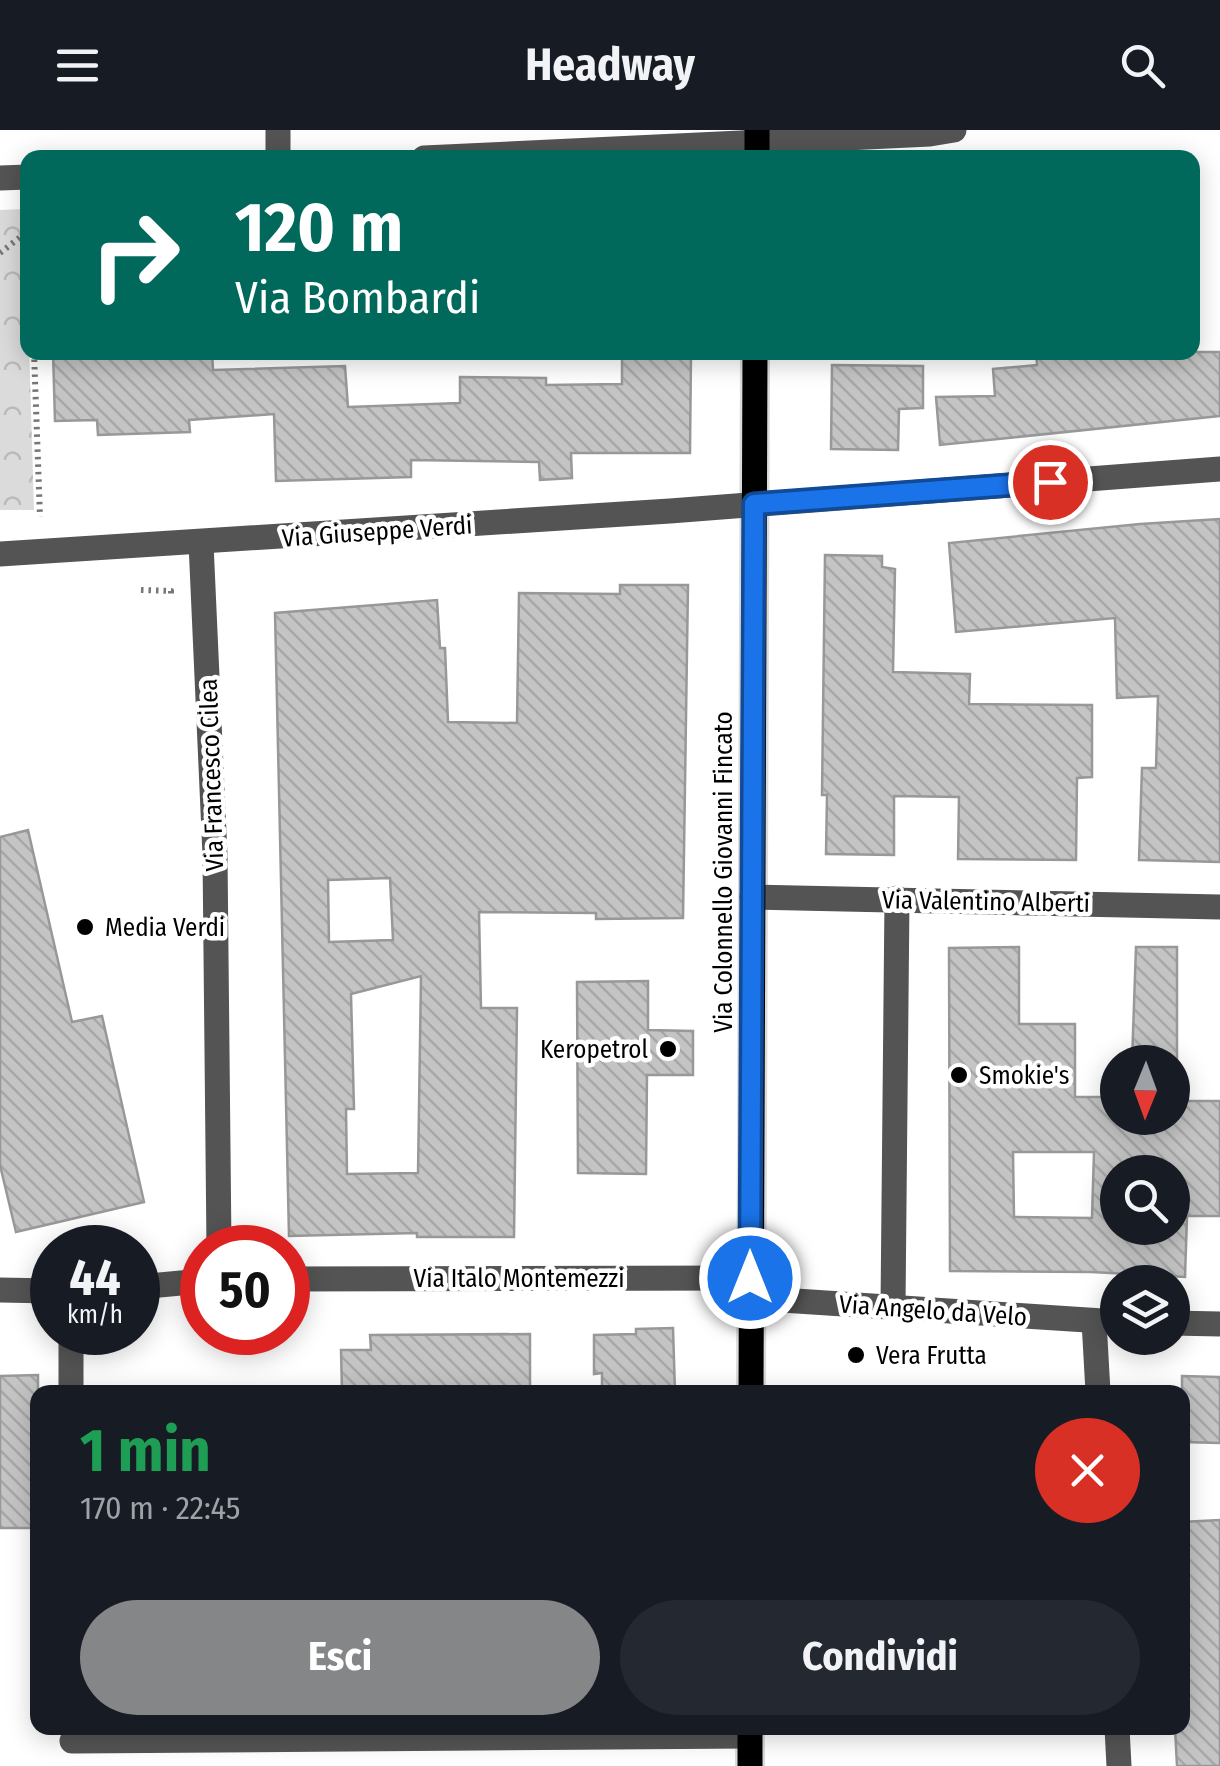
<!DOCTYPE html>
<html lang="it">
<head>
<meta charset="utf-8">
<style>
	:root { --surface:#171b24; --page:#242831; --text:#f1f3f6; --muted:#9ea1a6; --accent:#858687 }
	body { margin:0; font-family:"Fira Sans Condensed",sans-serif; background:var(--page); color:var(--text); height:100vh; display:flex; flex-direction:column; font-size:38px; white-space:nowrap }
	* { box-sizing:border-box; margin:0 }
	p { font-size:32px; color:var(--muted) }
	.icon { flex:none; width:55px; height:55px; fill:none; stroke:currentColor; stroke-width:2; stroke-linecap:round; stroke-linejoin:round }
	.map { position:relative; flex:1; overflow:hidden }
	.side { position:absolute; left:30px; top:1255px; width:1160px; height:350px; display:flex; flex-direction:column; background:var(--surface); border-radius:20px; box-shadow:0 5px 25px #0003 }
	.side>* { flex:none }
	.banner { position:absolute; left:20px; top:20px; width:1180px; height:210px; border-radius:20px; box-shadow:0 5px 25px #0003; background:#00695c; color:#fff; overflow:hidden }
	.needle { width:65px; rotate:181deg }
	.buttons { position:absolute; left:1100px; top:915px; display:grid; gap:20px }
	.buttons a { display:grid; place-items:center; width:90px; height:90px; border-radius:50%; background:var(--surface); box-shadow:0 5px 25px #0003; font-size:50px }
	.speed { position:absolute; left:30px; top:1095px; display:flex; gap:20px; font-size:50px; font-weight:700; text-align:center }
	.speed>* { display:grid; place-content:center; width:130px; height:130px; border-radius:50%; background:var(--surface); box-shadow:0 5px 25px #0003; line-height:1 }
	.speed small { font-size:25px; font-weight:400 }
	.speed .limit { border:15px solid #d22; background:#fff; color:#111 }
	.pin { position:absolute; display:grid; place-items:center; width:85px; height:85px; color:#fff; margin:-42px; border:5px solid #fff; border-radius:50%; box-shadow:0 2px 10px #0007 }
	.me { position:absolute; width:110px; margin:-55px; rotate:0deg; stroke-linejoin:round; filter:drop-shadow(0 0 8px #0008) }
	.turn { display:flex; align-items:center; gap:35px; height:210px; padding:0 50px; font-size:45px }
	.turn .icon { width:130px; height:130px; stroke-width:2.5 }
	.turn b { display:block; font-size:70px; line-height:85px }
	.round { display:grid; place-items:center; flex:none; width:105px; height:105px; border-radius:52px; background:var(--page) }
	.overview { display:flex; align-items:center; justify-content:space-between; height:170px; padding:0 50px }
	h1 { font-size:60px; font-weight:700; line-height:75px; color:#1e9e55 }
	.primary-button { display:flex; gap:20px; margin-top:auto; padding:20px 50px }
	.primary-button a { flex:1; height:115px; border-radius:60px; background:var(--accent); color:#fff; font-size:40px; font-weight:700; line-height:115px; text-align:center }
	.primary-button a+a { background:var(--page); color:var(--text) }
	header { display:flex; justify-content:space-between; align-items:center; height:130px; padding:0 50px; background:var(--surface); font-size:45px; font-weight:700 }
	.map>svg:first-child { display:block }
	.forest { fill:url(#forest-crowns) }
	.building { fill:url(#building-back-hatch); stroke:#989898; stroke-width:2.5; fill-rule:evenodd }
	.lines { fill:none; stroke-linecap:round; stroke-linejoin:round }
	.major-casing { stroke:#dbdbdb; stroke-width:30 }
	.path { stroke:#767676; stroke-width:6; stroke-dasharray:2.5 5; stroke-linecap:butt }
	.minor { stroke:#545454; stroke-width:25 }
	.major { stroke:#000; stroke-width:25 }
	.route-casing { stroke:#114b97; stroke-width:25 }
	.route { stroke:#1a73e8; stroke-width:18 }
	.poi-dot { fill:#000; stroke:#fff; stroke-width:4 }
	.labels { text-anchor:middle; stroke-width:9; stroke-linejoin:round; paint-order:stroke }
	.street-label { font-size:25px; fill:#000; stroke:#fff }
	.poi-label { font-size:25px; fill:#000; stroke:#fff; text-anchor:start }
</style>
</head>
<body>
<header><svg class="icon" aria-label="menu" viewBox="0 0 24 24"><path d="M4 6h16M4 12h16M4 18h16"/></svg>Headway<svg class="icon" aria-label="search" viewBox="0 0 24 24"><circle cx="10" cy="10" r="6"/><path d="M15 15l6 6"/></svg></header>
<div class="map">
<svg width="1220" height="1636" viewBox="0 0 1220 1636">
	<defs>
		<pattern id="forest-crowns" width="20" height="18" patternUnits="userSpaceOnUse" patternTransform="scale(2.5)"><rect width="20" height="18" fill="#dbdbdb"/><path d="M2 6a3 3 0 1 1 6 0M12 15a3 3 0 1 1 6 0" fill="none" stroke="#bababa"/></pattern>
		<pattern id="building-back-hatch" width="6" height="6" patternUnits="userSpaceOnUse" patternTransform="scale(2.5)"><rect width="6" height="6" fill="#c4c4c4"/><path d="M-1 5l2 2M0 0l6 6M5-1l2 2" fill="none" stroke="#a7a7a7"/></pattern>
	</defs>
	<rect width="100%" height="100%" fill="#fff"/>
	<path class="forest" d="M25,79L34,380H0V80Z"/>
	<g class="building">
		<path d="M53,222H212L213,240L345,236L348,277L460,273V247L546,248V255L622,254V222H691L690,323H571L572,348L540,350L539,332L411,330V347L276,351L274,284L189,290L190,302L98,305L97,290L55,291Z"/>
		<path d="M1036,222H1220V286L940,315L936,267L995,266L993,239L1037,235Z"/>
		<path d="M832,235L923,236V278L899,279L898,320L831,319Z"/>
		<path d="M1220,389V732L1139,730L1142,638H1156L1158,566L1117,568L1115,488L956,502L949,413L1140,394Z"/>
		<path d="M825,425L882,426V437L895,439L893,542L970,544L969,574L1092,575V647L1077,648L1076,730L958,729L959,667L894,666V725L826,724L827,665H822Z"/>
		<path d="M620,455H688L683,788L596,789V783L479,782L481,878H517L514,1107H417V1103L289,1106L275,483L437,470L440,518H445L448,592L517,593L519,463L620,464ZM390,748L393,810L329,812L328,750ZM421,846L418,1043L347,1044L346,979H354L351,864Z"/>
		<path d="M28,700L72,892L102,886L144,1072L16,1102L0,1035V707Z"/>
		<path d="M1019,817V894H1075V967H1118V988H1172V932H1132L1136,817H1177V971H1220V1086H1187L1185,1147L1091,1142L950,1141L949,818ZM1013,1022H1094L1092,1088L1014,1087ZM1118,1042H1172V1098H1118Z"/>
		<path d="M648,851V900L693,901V945H647L646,1044L578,1043L577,852Z"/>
		<path d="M673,1198L675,1262H602V1243L594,1244V1205L636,1204V1199Z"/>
		<path d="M530,1204V1262H342L341,1220H371L370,1205Z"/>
		<path d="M38,1245V1398H0V1246Z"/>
		<path d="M1182,1246L1220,1247V1313L1182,1312Z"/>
		<path d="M1220,1390V1636H1177L1175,1598H1182V1392Z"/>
	</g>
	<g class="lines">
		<defs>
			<g id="major">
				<path d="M757,28V0"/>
				<path d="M751,1262L755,222"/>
				<path d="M750,1598V1636"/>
			</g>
		</defs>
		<use href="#major" class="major-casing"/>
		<g class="path">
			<path d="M0,123L28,101"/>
			<path d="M34,222L40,387"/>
			<path d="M141,460L171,461V464"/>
		</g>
		<g class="minor">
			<path d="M278,28V0"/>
			<path d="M424,28L930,4L954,0"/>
			<path d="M0,48L28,47"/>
			<path d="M201,413L215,725L219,1118"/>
			<path d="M0,424L670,381L1220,339"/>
			<path d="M752,767L1220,777"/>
			<path d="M288,1149L750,1148"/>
			<path d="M138,1157L202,1151"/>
			<path d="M0,1160L52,1161"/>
			<path d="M749,1168L1118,1192"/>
			<path d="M893,1177L897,768"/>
			<path d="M1094,1191L1098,1262"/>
			<path d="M1172,1193L1220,1194"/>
			<path d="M71,1202V1262"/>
			<path d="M1117,1598L1119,1636"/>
			<path d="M72,1611L749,1606"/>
		</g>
		<use href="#major" class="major"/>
	</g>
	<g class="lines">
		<defs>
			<path id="route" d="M750,1148L754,374L1050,352"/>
		</defs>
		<use href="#route" class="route-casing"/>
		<use href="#route" class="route"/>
	</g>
	<g class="poi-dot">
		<circle cx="85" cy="797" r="10"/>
		<circle cx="668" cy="919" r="10"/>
		<circle cx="959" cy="945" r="10"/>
		<circle cx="856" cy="1225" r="10"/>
	</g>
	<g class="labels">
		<g class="street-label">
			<text transform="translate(377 401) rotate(-4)" y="9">Via Giuseppe Verdi</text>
			<text transform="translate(211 645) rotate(-92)" y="9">Via Francesco Cilea</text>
			<text transform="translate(723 742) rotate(-90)" y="9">Via Colonnello Giovanni Fincato</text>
			<text transform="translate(986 771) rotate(1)" y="9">Via Valentino Alberti</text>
			<text x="519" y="1157">Via Italo Montemezzi</text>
			<text transform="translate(933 1180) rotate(4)" y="9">Via Angelo da Velo</text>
		</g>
		<g class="poi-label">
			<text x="105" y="806">Media Verdi</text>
			<text x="648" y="928" text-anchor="end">Keropetrol</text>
			<text x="979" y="954">Smokie's</text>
			<text x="876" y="1234">Vera Frutta</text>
		</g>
	</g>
</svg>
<div class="buttons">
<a><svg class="needle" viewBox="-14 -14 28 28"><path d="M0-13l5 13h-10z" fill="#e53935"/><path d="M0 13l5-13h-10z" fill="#9ea1a6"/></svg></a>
<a><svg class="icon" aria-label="search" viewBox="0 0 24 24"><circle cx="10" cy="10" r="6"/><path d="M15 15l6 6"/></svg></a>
<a><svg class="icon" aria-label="layers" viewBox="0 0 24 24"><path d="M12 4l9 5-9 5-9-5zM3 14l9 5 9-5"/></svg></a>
</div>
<div class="speed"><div>44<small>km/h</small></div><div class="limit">50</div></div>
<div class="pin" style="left:1050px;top:352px;background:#d93025"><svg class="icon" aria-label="arrive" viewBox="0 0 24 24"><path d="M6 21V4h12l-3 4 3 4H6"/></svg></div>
<svg class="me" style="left:750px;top:1148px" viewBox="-20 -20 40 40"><circle r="17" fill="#1a73e8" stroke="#fff" stroke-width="3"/><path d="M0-11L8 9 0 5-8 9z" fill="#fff"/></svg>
<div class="banner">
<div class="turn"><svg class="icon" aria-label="right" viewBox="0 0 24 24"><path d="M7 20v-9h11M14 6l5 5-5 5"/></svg><div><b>120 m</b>Via Bombardi</div></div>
</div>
<section class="side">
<div class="overview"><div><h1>1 min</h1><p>170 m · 22:45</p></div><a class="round" style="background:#d93025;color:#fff"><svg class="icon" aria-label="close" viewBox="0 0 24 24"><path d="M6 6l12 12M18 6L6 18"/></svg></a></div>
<div class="primary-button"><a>Esci</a><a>Condividi</a></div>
</section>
</div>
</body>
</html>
